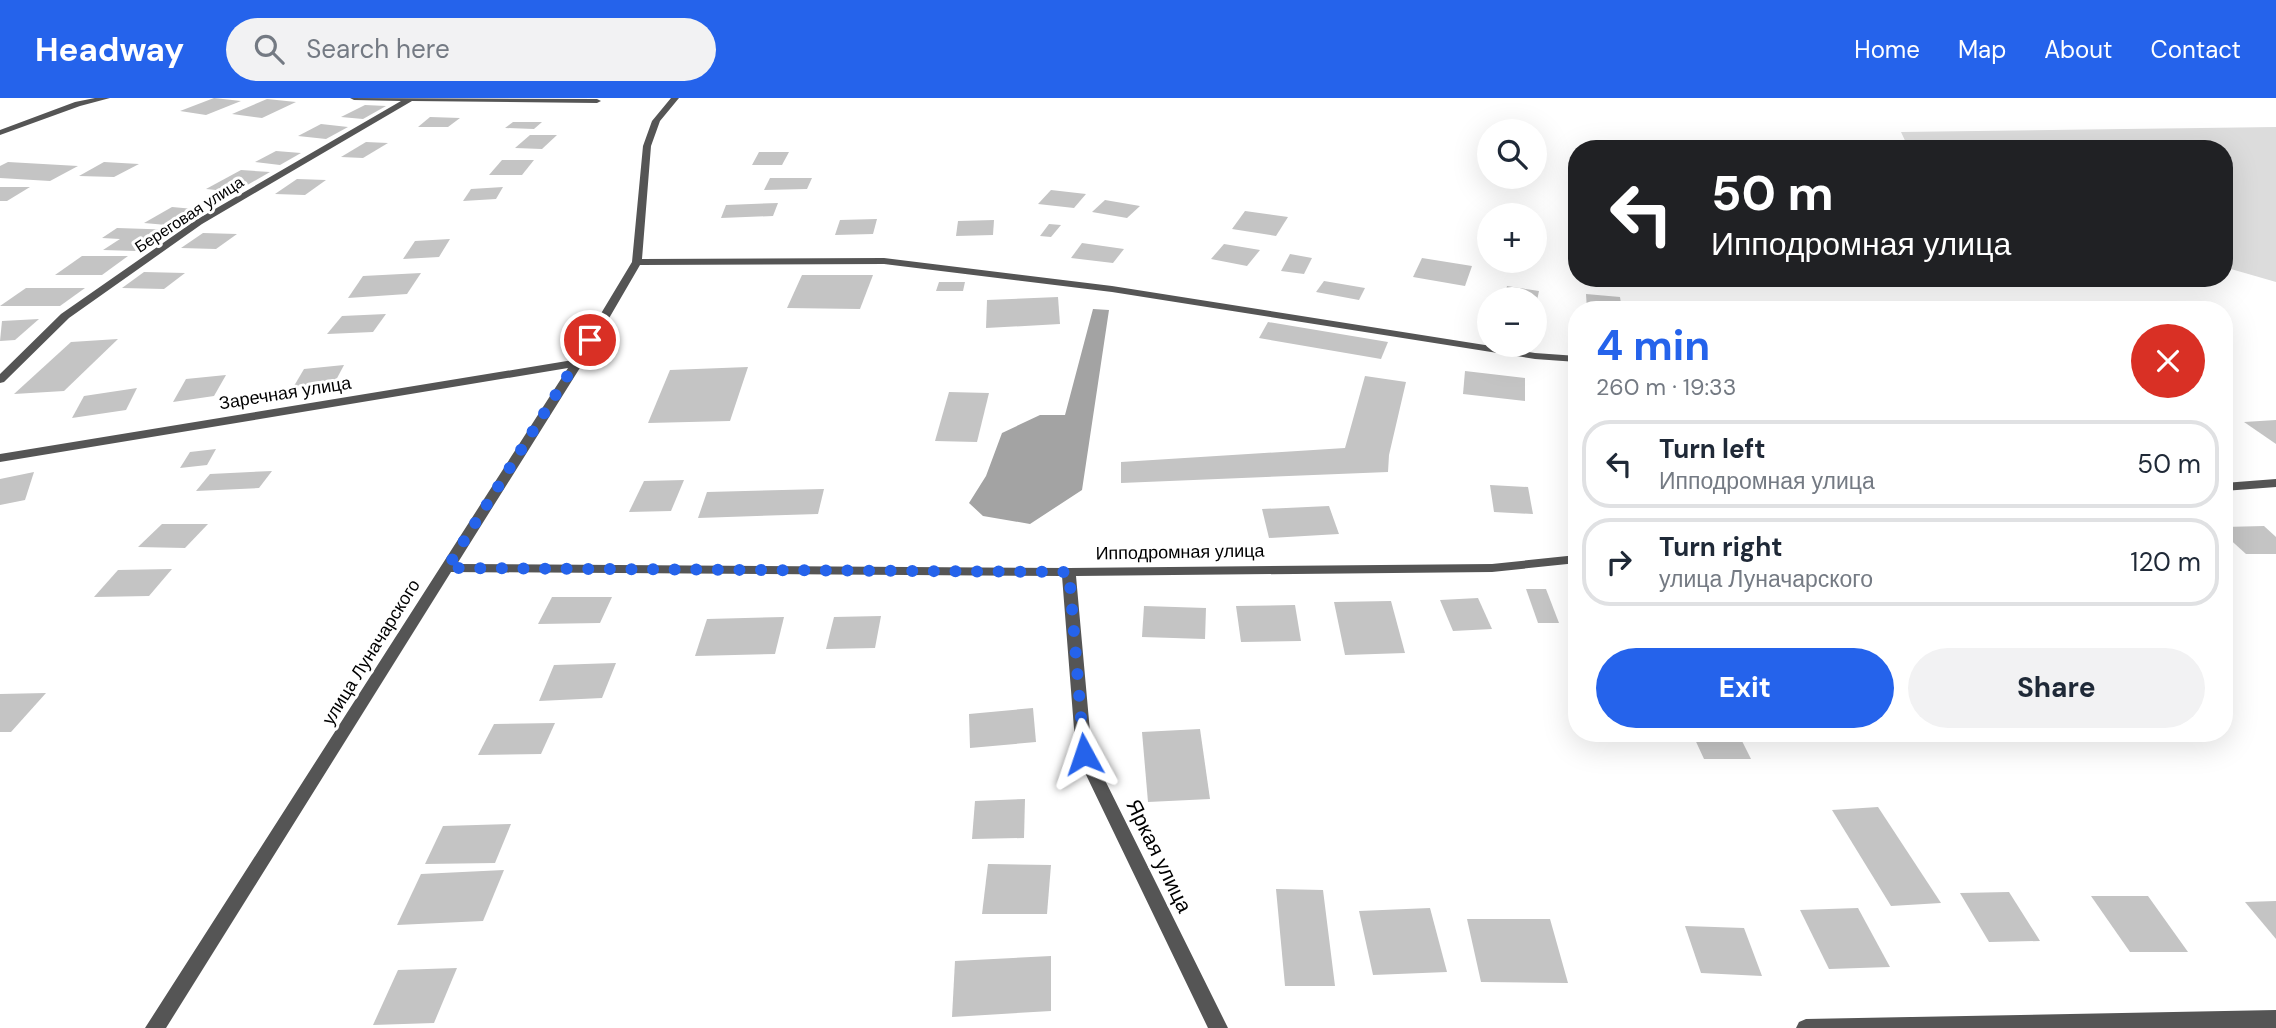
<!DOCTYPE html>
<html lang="en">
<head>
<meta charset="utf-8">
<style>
	:root { --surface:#fff; --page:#f2f2f3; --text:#1f2937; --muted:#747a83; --line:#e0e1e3; --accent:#2563eb }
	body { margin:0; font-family:"DM Sans",sans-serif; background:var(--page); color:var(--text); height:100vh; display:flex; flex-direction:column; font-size:26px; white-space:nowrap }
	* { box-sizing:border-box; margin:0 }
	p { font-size:23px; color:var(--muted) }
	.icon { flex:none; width:38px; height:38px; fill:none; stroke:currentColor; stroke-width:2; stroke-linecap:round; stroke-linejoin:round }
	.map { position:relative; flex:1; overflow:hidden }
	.sheet { position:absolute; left:1568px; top:203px; width:665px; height:441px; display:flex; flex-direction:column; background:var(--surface); border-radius:28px; box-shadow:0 7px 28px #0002 }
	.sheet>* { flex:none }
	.guide { position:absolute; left:1568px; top:42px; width:665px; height:147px; border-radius:28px; box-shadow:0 7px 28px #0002; background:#202124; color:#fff; overflow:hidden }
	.controls { position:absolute; left:1477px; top:21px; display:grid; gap:14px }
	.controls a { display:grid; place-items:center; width:70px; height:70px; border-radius:50%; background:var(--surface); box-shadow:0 7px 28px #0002; font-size:35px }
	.pin { position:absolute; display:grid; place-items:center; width:60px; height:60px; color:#fff; margin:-30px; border:4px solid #fff; border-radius:50%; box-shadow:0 2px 7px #0007 }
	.me { position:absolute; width:77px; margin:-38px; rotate:355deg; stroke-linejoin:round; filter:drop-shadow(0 0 5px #0008) }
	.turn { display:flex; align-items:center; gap:24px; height:147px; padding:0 28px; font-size:32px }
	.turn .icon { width:91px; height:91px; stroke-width:2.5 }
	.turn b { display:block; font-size:49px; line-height:60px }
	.round { display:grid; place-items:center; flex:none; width:74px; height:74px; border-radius:37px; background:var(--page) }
	.summary { display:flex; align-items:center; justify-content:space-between; height:119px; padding:0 28px }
	h1 { font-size:42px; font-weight:700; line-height:52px; color:var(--accent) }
	.button { display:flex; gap:14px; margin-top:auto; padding:14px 28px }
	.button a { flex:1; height:80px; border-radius:42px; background:var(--accent); color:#fff; font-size:28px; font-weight:700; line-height:80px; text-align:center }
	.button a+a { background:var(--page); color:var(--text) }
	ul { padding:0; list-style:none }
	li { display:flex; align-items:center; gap:21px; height:88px; margin:0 14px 10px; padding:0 14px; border:4px solid var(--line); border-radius:28px }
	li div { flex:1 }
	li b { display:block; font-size:26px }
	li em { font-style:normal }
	header { display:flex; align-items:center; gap:42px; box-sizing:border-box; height:98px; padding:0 35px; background:var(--accent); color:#fff }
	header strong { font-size:33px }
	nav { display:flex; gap:38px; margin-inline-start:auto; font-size:24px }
	.search { width:490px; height:63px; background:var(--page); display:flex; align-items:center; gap:18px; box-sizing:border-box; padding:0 24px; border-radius:38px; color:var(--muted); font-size:26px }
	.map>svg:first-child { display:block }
	.green { fill:#dcdcdc }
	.water { fill:#a3a3a3 }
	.building { fill:#c4c4c4 }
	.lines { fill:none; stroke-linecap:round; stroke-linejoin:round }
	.street { fill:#555; fill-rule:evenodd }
	.route { stroke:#2563eb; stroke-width:12; stroke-dasharray:0 21.6 }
	.labels { text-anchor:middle; stroke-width:6; stroke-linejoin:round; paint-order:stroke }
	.far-street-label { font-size:16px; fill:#000; stroke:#fff }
	.street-label { font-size:18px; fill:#000; stroke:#fff }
	.near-street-label { font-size:21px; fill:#000; stroke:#fff }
</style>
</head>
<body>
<header>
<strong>Headway</strong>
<div class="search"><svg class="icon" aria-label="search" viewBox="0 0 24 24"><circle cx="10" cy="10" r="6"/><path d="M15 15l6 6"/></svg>Search here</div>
<nav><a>Home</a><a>Map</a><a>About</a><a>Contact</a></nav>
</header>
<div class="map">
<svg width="2276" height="930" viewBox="0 0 2276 930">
	<rect width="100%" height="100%" fill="#fff"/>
	<path class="green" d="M2276,29V184L2224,169V51H1909L1901,34Z"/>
	<path class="water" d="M1093,211L1109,212L1082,392L1030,426L983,418L969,405L986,378L1002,335L1040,317H1065Z"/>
	<g class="building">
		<path d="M214,0L241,3L206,17L180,13Z"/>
		<path d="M267,1L296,4L262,20L232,16Z"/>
		<path d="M365,7L386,8L363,21L341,19Z"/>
		<path d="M430,19L460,20L448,29H418Z"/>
		<path d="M513,24H542L534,31L505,30Z"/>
		<path d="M321,26L348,29L326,41L298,38Z"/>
		<path d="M530,37H557L542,51L515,50Z"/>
		<path d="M366,44L388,45L363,60L341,59Z"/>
		<path d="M276,53L301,55L280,67L255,64Z"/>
		<path d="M759,54H789L782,67H752Z"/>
		<path d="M502,62H534L522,77H489Z"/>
		<path d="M8,64L78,68L50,83L0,80V68Z"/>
		<path d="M104,64L139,66L114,79L79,78Z"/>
		<path d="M241,72L270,74L235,94L206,91Z"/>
		<path d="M770,80H812L807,91L764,92Z"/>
		<path d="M297,81L326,82L305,97L275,96Z"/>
		<path d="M0,89H30L7,103H0Z"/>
		<path d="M503,89L496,101L463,103L471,91Z"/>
		<path d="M1051,92L1086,96L1074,110L1038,106Z"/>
		<path d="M1105,102L1140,108L1127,120L1092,114Z"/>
		<path d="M778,105L773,118L721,120L726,107Z"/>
		<path d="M172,109L205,112L178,128L144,125Z"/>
		<path d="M1245,113L1288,119L1276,138L1232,131Z"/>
		<path d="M877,121L873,136L835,137L840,122Z"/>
		<path d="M994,122L993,137L956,138L958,123Z"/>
		<path d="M1049,126L1061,127L1051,139L1040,138Z"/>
		<path d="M117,130L178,132L163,142L153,141L135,153L103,152L120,141L102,140Z"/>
		<path d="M203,135L237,136L216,151L181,150Z"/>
		<path d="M450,141L439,159L403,161L415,143Z"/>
		<path d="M1082,145L1124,151L1113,165L1071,160Z"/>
		<path d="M1224,146L1260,152L1247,168L1211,161Z"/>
		<path d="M1290,156L1312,160L1304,176L1281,173Z"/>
		<path d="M82,158H128L102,177H55Z"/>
		<path d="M1422,160L1472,168L1465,188L1413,179Z"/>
		<path d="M144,174L185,175L164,191L122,190Z"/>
		<path d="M421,175L407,196L348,200L363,178Z"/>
		<path d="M802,177H873L860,211L787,210Z"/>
		<path d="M1324,183L1365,190L1359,202L1316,194Z"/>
		<path d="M939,184H965L963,193H936Z"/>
		<path d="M1507,188L1539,193L1536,207L1535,201H1504Z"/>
		<path d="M26,190H85L60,208H0Z"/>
		<path d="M1586,196L1620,199L1622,212H1587Z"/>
		<path d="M1058,199L1060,226L986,230L987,202Z"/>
		<path d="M386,216L373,234L327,236L342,218Z"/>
		<path d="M39,221L15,242L0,243L2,223Z"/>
		<path d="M1268,224L1388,244L1381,261L1259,240Z"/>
		<path d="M118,241L64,293L14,296L71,244Z"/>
		<path d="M344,267L335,284L294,288L304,271Z"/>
		<path d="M748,269L730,323L648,325L670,272Z"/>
		<path d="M1465,273L1525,280V303L1463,296Z"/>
		<path d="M226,277L214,298L173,304L186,281Z"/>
		<path d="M1365,278L1406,284L1389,357L1388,374L1121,385V364L1345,350Z"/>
		<path d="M137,290L126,312L72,320L84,298Z"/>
		<path d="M949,294L989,295L977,344L935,343Z"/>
		<path d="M2276,322V346L2244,324Z"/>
		<path d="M216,351L207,367L180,370L190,354Z"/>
		<path d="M272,373L259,390L196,393L210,376Z"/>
		<path d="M34,374L25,402L0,407V381Z"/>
		<path d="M684,382L671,413L629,414L644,383Z"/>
		<path d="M1490,387L1528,389L1533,416L1494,414Z"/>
		<path d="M824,391L818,416L698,420L707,394Z"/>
		<path d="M1329,408L1339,436L1269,440L1262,411Z"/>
		<path d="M162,426H208L185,450L138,449Z"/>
		<path d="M2264,428L2276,439V456H2246L2224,436V429Z"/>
		<path d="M172,471L149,498L94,499L118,472Z"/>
		<path d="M1526,491H1546L1559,525H1538Z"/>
		<path d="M552,499H612L600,525L538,526Z"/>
		<path d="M1478,500L1492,531L1453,533L1440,502Z"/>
		<path d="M1391,503L1405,555L1345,557L1334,504Z"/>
		<path d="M1295,507L1301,543L1241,544L1236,508Z"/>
		<path d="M1144,508L1206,510L1205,541L1142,539Z"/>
		<path d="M881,518L875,550L826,551L834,519Z"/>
		<path d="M784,519L775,556L695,558L707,521Z"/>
		<path d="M616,565L602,600L539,603L554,567Z"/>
		<path d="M46,595L11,634H0V596Z"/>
		<path d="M1033,610L1036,644L970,650L969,616Z"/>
		<path d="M555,625L541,656L478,657L494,626Z"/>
		<path d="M1200,631L1210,701L1148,704L1142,634Z"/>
		<path d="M1692,635H1738L1751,661H1704Z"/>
		<path d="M1025,701L1024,740L972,741L975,703Z"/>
		<path d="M1878,709L1941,805L1891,808L1832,712Z"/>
		<path d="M511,726L495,765L425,766L443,728Z"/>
		<path d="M988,766L1051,767L1047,816H982Z"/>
		<path d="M504,772L483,823L397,827L421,776Z"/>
		<path d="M1276,791L1323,792L1335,888H1285Z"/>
		<path d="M2009,794L2040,843L1989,844L1960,795Z"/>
		<path d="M2091,798H2148L2188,854H2130Z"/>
		<path d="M2276,803V841L2245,804Z"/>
		<path d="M1430,810L1447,874L1373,877L1359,813Z"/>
		<path d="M1858,810L1890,869L1829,871L1800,812Z"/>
		<path d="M1467,821H1550L1568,885L1481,884Z"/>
		<path d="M1685,828L1744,830L1762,878L1701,875Z"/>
		<path d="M1051,858V913L952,919L955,863Z"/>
		<path d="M457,870L434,925L373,927L398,872Z"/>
	</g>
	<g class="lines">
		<g class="street">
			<path d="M95,0H110L80,8L0,37V32L75,4Z"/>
			<path d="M350,0L597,1L601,3L597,5L412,3L202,126L69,220L4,284L0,285V276L61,216L196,122L401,3L354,2Z"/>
			<path d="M671,0H679L660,23L651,48L642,161L884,160L1112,188L1535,255L1577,258V264L1535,261L1112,194L884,166L640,167L583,265L457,466L1069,470L1492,466L1577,457V465L1492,474L1076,478L1092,656L1228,930H1208L1076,656L1062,478L451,474L166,930H145L568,270L0,364V356L573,262L632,164L643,48L652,23Z"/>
			<path d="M2276,381V389L2224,393V385Z"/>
			<path d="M2276,912V930H1796L1799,924L1806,921Z"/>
		</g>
	</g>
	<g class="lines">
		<path class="route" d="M590,242L447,470L1069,474L1084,656"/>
	</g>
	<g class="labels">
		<g class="far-street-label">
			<text transform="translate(189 116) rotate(-33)" y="6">Береговая улица</text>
		</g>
		<g class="street-label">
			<text transform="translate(285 295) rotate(-9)" y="6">Заречная улица</text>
			<text transform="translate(1180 454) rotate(-1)" y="6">Ипподромная улица</text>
			<text transform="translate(371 554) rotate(-58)" y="6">улица Луначарского</text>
		</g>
		<g class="near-street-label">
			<text transform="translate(1159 758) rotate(64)" y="7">Яркая улица</text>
		</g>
	</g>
</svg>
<div class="controls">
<a><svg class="icon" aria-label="search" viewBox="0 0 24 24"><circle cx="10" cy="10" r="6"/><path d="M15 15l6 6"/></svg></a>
<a>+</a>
<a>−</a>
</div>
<div class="pin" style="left:590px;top:242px;background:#d93025"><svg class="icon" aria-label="arrive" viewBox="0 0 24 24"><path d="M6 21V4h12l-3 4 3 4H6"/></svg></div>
<svg class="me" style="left:1084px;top:656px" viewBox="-20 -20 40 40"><path d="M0-17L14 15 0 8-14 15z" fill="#2563eb" stroke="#fff" stroke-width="4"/></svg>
<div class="guide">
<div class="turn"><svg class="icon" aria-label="left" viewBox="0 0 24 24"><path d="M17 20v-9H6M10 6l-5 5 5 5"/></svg><div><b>50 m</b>Ипподромная улица</div></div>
</div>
<section class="sheet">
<div class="summary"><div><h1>4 min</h1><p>260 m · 19:33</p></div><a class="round" style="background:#d93025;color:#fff"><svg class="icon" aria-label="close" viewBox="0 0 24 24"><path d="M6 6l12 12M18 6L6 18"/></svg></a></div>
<ul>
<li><svg class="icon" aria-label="left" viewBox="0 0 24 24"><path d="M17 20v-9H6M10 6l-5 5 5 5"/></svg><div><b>Turn left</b><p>Ипподромная улица</p></div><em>50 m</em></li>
<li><svg class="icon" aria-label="right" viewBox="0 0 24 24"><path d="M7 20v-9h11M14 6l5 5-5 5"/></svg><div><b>Turn right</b><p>улица Луначарского</p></div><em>120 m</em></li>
</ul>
<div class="button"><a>Exit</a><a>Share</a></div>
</section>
</div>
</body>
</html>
